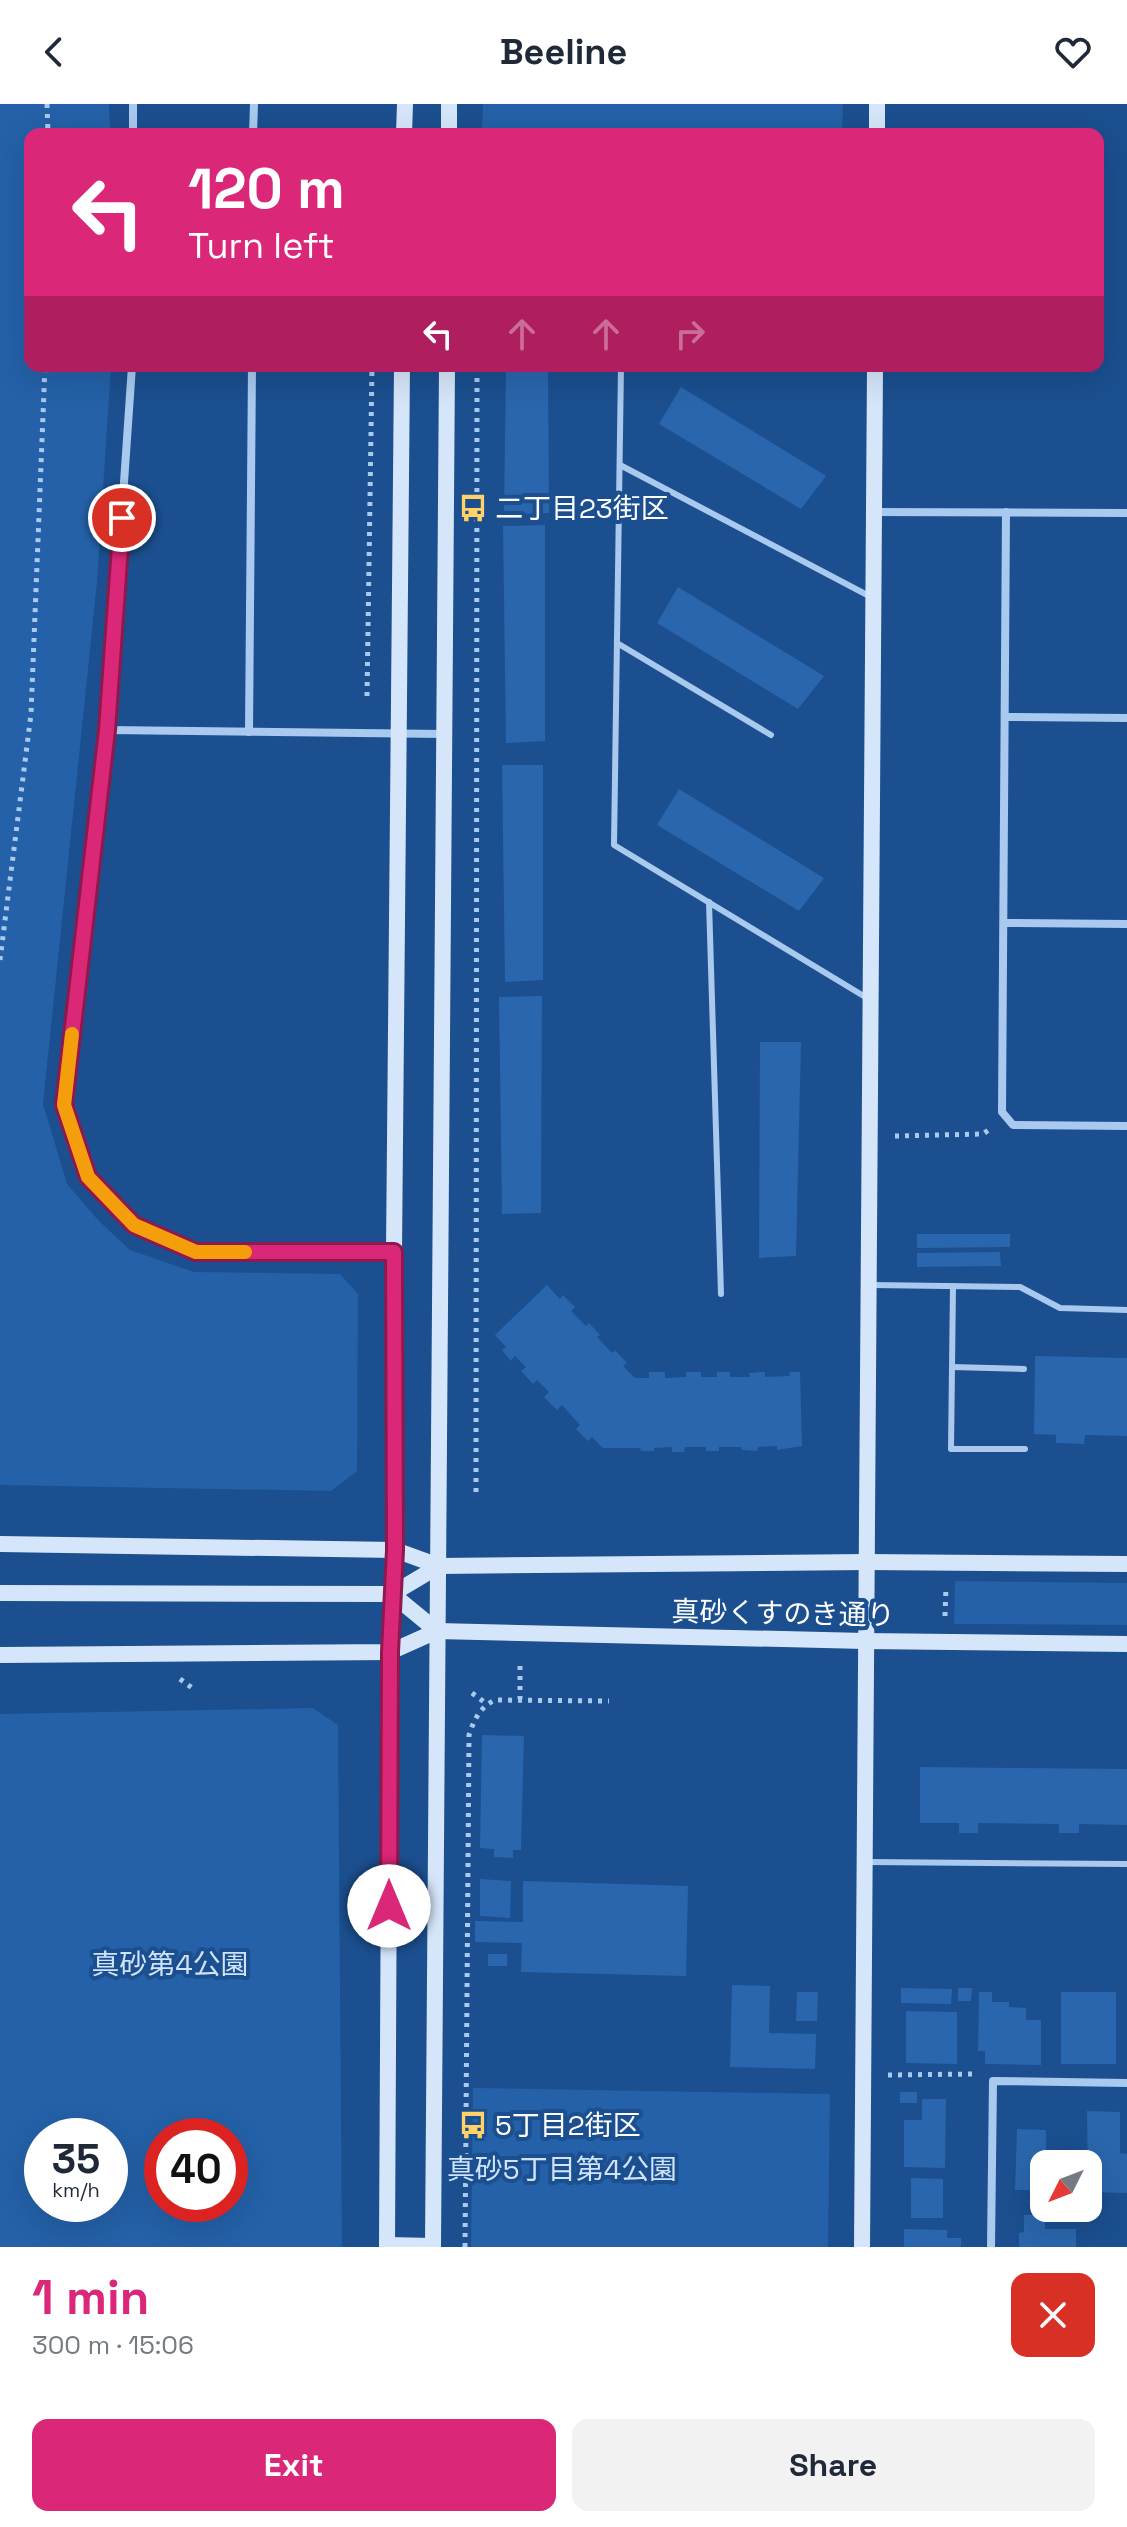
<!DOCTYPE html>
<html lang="en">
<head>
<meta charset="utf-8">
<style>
	:root { --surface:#fff; --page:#f2f2f3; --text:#1f2937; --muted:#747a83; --accent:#db2777 }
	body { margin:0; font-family:"Space Grotesk","Noto Sans JP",sans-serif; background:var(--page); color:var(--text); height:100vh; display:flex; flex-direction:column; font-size:30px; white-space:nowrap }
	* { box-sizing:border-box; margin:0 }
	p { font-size:26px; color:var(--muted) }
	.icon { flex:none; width:44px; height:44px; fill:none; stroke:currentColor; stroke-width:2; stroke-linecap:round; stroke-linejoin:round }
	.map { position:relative; height:2143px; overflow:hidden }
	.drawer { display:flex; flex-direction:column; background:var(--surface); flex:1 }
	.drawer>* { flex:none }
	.hud { position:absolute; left:24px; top:24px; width:1080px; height:244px; border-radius:16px; box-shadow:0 8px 32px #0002; background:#db2777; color:#fff; overflow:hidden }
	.needle { width:52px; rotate:228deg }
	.controls { position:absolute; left:1030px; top:2046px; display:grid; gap:16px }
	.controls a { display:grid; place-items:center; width:72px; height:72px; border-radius:16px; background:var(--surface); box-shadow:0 8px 32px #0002; font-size:40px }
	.speed { position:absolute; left:24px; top:2014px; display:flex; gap:16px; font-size:40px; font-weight:700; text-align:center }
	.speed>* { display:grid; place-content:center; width:104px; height:104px; border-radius:50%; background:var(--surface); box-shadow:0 8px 32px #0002; line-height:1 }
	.speed small { font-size:20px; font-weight:400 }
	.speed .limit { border:12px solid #d22; background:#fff; color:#111 }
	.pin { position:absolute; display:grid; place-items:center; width:68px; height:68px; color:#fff; margin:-34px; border:4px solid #fff; border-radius:50%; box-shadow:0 2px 8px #0007 }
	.me { position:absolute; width:88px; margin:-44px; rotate:0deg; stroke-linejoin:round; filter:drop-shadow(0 0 6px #0008) }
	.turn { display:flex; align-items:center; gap:28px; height:168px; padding:0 32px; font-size:36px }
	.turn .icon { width:104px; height:104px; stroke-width:2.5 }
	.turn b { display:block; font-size:56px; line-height:68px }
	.lanes { display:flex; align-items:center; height:76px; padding:0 32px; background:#0003; justify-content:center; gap:40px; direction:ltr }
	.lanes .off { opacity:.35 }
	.round { display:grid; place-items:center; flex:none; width:84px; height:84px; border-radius:16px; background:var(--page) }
	.head { display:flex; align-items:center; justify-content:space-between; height:136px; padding:0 32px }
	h1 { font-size:48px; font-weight:800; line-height:60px; color:var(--accent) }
	.cta { display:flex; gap:16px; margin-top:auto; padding:16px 32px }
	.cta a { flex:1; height:92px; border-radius:16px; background:var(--accent); color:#fff; font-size:32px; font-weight:800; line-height:92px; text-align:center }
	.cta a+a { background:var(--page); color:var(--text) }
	header { display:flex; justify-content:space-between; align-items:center; height:104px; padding:0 32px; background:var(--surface); font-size:36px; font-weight:800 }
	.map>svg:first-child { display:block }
	.green { fill:#2461a8; fill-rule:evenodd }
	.building { fill:#2a66ad }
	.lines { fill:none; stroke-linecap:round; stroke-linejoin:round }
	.path { stroke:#a9c9ee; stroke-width:5; stroke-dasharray:4 6; stroke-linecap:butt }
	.lane { stroke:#a9c9ee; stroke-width:6 }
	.street { stroke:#a9c9ee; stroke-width:8 }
	.secondary { stroke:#d6e6fa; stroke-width:16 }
	.route-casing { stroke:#8e194d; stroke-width:20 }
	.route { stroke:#db2777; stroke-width:14 }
	.slow { stroke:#f59e0b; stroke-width:14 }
	.labels { text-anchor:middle; stroke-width:8; stroke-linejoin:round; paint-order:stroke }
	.poi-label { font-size:28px; fill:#fff; stroke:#1b4f8f; text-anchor:start }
	.street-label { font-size:28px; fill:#fff; stroke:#1b4f8f }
	.park-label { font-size:28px; fill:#cfe3fa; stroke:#1b4f8f }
</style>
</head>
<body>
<header><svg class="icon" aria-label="back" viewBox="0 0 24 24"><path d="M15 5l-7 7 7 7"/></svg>Beeline<svg class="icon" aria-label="heart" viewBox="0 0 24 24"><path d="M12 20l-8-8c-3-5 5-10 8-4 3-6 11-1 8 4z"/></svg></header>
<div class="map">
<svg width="1127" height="2143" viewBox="0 0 1127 2143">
	<rect width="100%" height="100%" fill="#1b4f8f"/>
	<g class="green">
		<path d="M0,0H109L110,30H30V262H111L97,478L43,1000L67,1080L99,1117L130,1146L194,1168L340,1170L358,1190L357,1367L331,1387L0,1381Z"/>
		<path d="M483,0H843L842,30H482Z"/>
		<path d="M955,1477L1127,1479V1521L954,1520Z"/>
		<path d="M313,1604L338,1621L342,2143H0V1610ZM110,2032V2100H42V2032ZM162,2032H230V2100H162Z"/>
		<path d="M473,1984L830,1990L828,2143H471Z"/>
	</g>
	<g class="building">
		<path d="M506,262H548L549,409L504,410Z"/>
		<path d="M681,283L826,372L801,405L659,320Z"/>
		<path d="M545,421V637L506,639L503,422Z"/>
		<path d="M678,483L824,572L798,605L657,519Z"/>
		<path d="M502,661H543V876L505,878Z"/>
		<path d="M679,685L824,774L799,807L657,721Z"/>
		<path d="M542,892L541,1109L502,1110L499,893Z"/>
		<path d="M760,938H801L796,1152L759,1154Z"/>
		<path d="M917,1130H1010V1143L917,1144Z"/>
		<path d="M1000,1148L1001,1162L917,1163V1149Z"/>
		<path d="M547,1181L560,1195L563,1191L575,1203L571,1207L586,1222L589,1219L600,1231L597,1233L612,1249L615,1246L627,1259L623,1262L635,1274H649V1268H665V1274L686,1273V1268H701V1273H717V1268H730V1273H750L749,1269L765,1268V1273L790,1272L789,1268H800L802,1342L777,1346V1342L758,1343L757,1347L742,1346L741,1343H719V1347H706V1343H685L684,1348H672V1343L654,1344V1347H641L640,1344H603L592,1333L588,1337L576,1325L580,1321L562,1301L557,1306L544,1293L549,1288L537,1276L533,1280L521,1267L526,1263L515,1252L511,1257L502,1246L506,1243L495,1231Z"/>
		<path d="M1035,1252L1127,1254V1332L1085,1331L1084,1340L1056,1339V1331L1034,1330Z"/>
		<path d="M482,1631L524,1632L521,1746H513V1754L494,1753V1745L480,1744Z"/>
		<path d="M920,1663L1127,1665V1721L1079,1720V1729H1059V1720L978,1719V1729H959V1719H920Z"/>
		<path d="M480,1775L511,1777L510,1814L480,1812Z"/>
		<path d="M523,1777L688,1782L686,1872L521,1868L522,1839L475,1838V1817L523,1818Z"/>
		<rect x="488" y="1850" width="19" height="12"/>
		<path d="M732,1881L770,1882L769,1929L816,1930L815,1965L730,1963Z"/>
		<path d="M901,1884L952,1885L951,1900L901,1899Z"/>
		<path d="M958,1884H972L971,1897H958Z"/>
		<path d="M797,1888H818L817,1917H796Z"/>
		<path d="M979,1888H992V1898H1009V1903L1026,1904V1916H1041V1961L985,1960V1947H978Z"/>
		<rect x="1061" y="1888" width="55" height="72"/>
		<path d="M906,1907L957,1908V1960L906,1959Z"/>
		<rect x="900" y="1988" width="17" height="11"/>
		<path d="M922,1995H946L945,2064L904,2063V2016H922Z"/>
		<path d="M1087,2007L1120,2008V2049L1127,2050V2089L1088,2088Z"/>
		<path d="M1017,2025L1046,2026V2048L1069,2049V2060H1044V2086H1015Z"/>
		<path d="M911,2074L943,2075V2114H911Z"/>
		<rect x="1061" y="2104" width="13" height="6"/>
		<path d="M1024,2111H1045V2125H1076V2143H1019V2129L1024,2128Z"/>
		<path d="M904,2125L947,2126V2134H961V2143H904Z"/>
	</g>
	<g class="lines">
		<g class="path">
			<path d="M47,0L48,30"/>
			<path d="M367,592L372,262"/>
			<path d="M0,856L31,610L45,262"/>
			<path d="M895,1032L983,1030L990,1025"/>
			<path d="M476,1388L477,262"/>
			<path d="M945,1512L946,1482"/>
			<path d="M520,1562V1595"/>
			<path d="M180,1575L195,1586"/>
			<path d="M472,1589L487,1600"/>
			<path d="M888,1971L973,1970"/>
			<path d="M465,2143L469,1631C474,1616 480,1603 495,1596L609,1597"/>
		</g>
		<g class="lane">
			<path d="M621,262L614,741L867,894"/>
			<path d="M620,361L871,493"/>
			<path d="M617,539L771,631"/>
			<path d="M709,798L721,1190"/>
			<path d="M872,1181L1020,1183L1060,1204L1127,1206"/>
			<path d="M953,1182L951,1345H1025"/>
			<path d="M952,1263L1024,1265"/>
			<path d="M867,1758L1127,1760"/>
		</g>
		<g class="street">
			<path d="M133,0V30"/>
			<path d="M253,30L254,0"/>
			<path d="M132,262L107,626L64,1001L88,1073L134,1121L196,1148H394"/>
			<path d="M874,408L1127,409"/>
			<path d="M1006,408L1002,1008L1013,1021L1127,1022"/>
			<path d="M1005,613L1127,614"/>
			<path d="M107,626L444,630"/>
			<path d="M249,628L252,262"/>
			<path d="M1004,819L1127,820"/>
			<path d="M991,2143L993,1977L1127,1979"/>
		</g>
		<g class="secondary">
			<path d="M404,30L405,0"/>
			<path d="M449,30V0"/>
			<path d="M877,30V0"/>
			<path d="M0,1440L395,1446L439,1462L866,1458L1127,1460"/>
			<path d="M0,1489L392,1490"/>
			<path d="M437,1527L392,1490L439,1462"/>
			<path d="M0,1551L390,1548L437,1527L865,1537L1127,1540"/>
			<path d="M387,2141L433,2142"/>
			<path d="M387,2143L390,1548L395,1446L394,1148L402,262"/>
			<path d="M433,2143L447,262"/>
			<path d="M862,2143L875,262"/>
		</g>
	</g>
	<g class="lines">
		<defs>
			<path id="route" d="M122,414L107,626L64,1001L88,1073L134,1121L196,1148H394L395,1446L390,1548L389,1802"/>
		</defs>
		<use href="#route" class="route-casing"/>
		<use href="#route" class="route"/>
		<path class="slow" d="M72,930L64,1001L88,1073L134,1121L196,1148H245"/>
	</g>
	<defs>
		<symbol id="bus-bare" viewBox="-9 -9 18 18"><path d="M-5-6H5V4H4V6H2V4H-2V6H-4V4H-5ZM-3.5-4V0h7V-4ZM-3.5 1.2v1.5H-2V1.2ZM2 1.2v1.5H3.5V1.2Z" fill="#ffd166" stroke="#1b4f8f" stroke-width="2.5" paint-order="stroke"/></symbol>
	</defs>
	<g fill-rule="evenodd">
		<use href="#bus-bare" x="453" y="384" width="40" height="40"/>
		<use href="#bus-bare" x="453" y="2001" width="40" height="40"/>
	</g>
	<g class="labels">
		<g class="poi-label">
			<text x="495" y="414">二丁目23街区</text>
			<text x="495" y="2031">5丁目2街区</text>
		</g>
		<g class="street-label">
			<text transform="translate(783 1509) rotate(1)" y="10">真砂くすのき通り</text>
		</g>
		<g class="park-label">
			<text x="170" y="1870">真砂第4公園</text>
			<text x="562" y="2075">真砂5丁目第4公園</text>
		</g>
	</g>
</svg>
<div class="controls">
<a><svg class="needle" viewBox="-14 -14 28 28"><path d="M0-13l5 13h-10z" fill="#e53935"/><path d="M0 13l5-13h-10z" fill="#747a83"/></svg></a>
</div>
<div class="speed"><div>35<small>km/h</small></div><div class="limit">40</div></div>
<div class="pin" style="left:122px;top:414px;background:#d93025"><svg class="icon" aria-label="arrive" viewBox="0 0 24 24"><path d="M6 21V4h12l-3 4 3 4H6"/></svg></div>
<svg class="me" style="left:389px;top:1802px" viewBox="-20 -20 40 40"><circle r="19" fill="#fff"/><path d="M0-13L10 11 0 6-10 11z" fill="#db2777"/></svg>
<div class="hud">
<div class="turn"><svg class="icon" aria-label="left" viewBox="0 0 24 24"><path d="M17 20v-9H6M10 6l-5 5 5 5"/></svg><div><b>120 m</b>Turn left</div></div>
<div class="lanes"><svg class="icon" aria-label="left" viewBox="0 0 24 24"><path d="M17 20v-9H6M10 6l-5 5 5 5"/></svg><svg class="icon off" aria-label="ahead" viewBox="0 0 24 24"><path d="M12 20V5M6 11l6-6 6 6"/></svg><svg class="icon off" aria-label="ahead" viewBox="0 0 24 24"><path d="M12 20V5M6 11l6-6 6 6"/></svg><svg class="icon off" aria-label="right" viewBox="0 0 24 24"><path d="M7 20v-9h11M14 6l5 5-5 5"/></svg></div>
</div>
</div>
<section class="drawer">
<div class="head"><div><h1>1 min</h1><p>300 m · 15:06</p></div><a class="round" style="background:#d93025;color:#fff"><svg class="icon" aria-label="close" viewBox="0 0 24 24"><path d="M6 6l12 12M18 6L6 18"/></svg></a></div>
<div class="cta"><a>Exit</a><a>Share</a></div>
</section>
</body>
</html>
